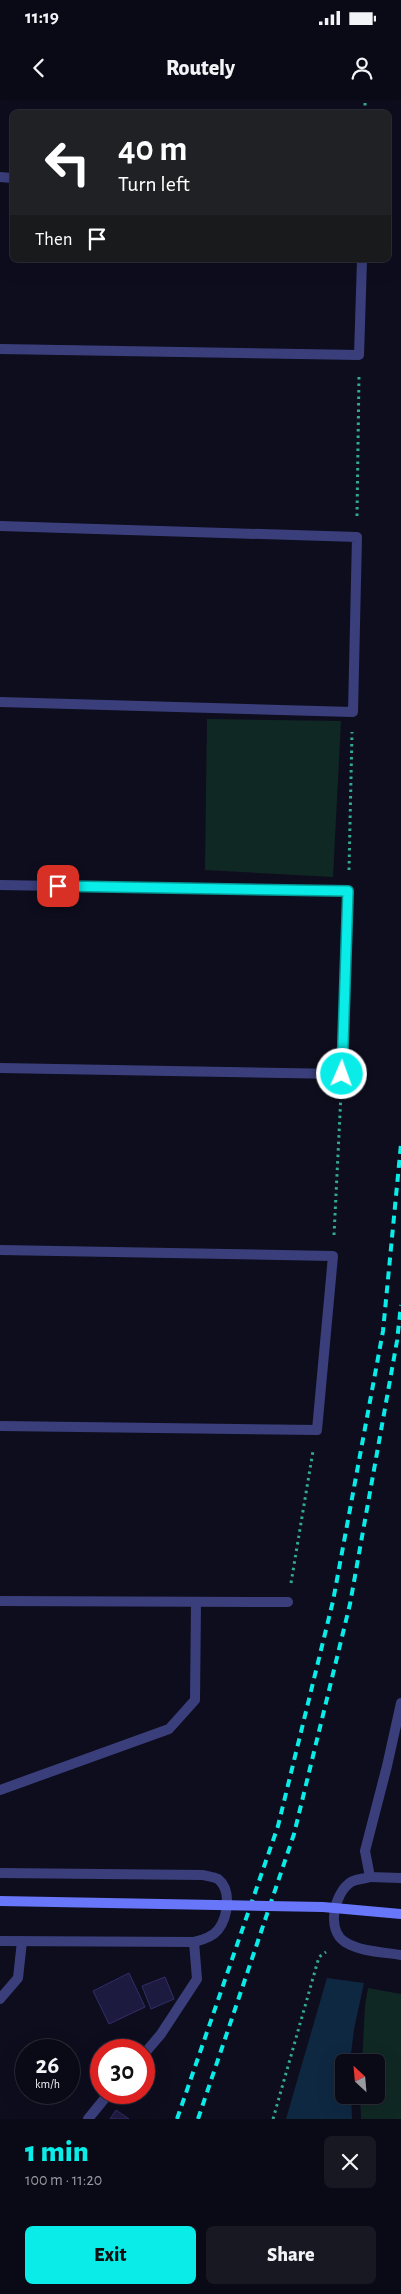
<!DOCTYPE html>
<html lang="en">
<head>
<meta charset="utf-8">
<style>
	:root { --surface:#0a0a16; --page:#181823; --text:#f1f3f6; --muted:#999aa1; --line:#2a2b35; --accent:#0aece7 }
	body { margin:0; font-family:"Alegreya Sans",sans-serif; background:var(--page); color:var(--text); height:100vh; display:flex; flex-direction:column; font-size:19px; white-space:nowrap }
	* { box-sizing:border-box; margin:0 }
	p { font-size:16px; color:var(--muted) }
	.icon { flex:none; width:28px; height:28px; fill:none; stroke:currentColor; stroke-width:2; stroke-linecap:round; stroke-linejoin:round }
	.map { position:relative; height:2019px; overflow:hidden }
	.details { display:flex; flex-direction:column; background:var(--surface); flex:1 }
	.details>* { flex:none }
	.hud { position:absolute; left:10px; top:10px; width:381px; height:152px; border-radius:8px; box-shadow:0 5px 20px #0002,0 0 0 1px var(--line); background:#202124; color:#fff; overflow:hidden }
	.needle { width:32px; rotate:334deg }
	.buttons { position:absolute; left:335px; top:1954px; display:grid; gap:10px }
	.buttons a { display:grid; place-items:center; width:50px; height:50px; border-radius:8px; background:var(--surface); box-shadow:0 5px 20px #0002,0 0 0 1px var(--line); font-size:25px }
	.speed { position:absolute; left:15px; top:1939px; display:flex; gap:10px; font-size:25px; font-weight:700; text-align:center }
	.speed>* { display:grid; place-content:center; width:65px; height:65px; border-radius:50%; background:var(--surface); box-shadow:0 5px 20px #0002,0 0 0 1px var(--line); line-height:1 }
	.speed small { font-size:12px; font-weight:400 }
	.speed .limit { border:8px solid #d22; background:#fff; color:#111 }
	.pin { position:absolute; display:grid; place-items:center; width:42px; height:42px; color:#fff; margin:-21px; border-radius:10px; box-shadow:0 2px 8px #0006 }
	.me { position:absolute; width:55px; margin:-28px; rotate:2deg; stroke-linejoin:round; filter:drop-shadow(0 0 4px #0008) }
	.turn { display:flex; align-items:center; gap:18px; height:105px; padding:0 25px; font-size:22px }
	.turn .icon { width:65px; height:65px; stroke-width:2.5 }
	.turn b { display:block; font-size:35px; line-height:42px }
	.then { display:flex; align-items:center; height:48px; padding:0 25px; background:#0003; gap:10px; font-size:19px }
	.round { display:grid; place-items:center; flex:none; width:52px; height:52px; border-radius:8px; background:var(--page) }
	.headline { display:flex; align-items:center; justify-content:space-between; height:85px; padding:0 25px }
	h1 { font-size:30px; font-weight:800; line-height:38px; color:var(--accent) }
	.primary-button { display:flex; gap:10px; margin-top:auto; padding:10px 25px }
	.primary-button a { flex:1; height:58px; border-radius:8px; background:var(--accent); color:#111; font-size:20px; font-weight:800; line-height:58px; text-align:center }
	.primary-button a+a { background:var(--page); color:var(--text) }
	.status { display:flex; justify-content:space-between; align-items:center; height:35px; padding:0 25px; background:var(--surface); direction:ltr }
	.status svg { height:14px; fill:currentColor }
	header { display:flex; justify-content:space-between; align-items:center; height:65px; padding:0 25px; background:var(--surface); font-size:22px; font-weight:800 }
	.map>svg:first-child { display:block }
	.green { fill:#102824 }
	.water { fill:#0e2842 }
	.building { fill:#1d1a3f; stroke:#322d6a }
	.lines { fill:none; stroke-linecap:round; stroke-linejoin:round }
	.path { stroke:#32ab95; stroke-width:3; stroke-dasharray:2.5 4; stroke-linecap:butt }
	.street { stroke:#3a3f7c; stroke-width:10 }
	.rail { stroke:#0aece7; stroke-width:4; stroke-dasharray:8 6; stroke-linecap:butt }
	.secondary-bridge { stroke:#6876f9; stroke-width:10 }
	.route-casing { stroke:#069996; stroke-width:12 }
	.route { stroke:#0aece7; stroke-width:9 }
</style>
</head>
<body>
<div class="status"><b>11:19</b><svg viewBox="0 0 49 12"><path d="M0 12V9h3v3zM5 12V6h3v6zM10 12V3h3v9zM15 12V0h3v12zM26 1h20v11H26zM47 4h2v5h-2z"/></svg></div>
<header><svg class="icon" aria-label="back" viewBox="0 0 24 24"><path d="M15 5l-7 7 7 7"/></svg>Routely<svg class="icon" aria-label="person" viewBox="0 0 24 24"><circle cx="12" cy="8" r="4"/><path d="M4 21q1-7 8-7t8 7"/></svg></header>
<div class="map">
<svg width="401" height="2019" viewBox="0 0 401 2019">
	<rect width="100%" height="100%" fill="#0e0d1e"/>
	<g class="green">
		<path d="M207,619L341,621L333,777L205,770Z"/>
		<path d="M368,1888L401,1894V2019H361L360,1995H376V1962H362L365,1906Z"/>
	</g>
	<path class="water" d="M327,1878L364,1883L354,1929L350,1962H344V1995H351L352,2019H286Z"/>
	<g class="building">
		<path d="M129,1873L145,1907L109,1924L93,1891Z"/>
		<path d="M165,1877L174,1899L151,1909L142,1886Z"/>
		<path d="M116,2010L129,2019H110Z"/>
	</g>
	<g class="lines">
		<g class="path">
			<path d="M365,12V0"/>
			<path d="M357,416L359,275"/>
			<path d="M349,770L352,632"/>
			<path d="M334,1135L341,994"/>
			<path d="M291,1483L313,1351"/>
			<path d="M273,2019L319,1857L326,1852"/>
		</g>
		<g class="street">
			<path d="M0,77L12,78"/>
			<path d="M0,249L359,255L362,160"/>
			<path d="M0,426L357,437L353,612L0,602"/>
			<path d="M0,785L348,791L342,974L0,968"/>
			<path d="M0,1150L333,1156L317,1330L0,1326"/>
			<path d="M0,1501L288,1502"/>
			<path d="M401,1603L387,1666L365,1751L370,1777C364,1779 356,1779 351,1782C334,1793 326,1830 345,1842C361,1852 383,1852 401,1855"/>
			<path d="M0,1690L169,1629L195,1600L196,1503"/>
			<path d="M0,1773L203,1775C207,1776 214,1777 218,1779C232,1790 228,1817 218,1830C212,1837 203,1840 194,1842L0,1841"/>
			<path d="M370,1777L401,1778"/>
			<path d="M0,1899L18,1878L22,1841"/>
			<path d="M144,1954L161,1934L197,1879L194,1842"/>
			<path d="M88,2019L110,1992"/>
		</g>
		<g class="rail">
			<path d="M177,2019L278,1726L333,1501L383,1231L401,1044"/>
			<path d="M198,2019L294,1734L350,1504L397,1241L401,1205"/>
		</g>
		<path class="secondary-bridge" d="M0,1801L323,1807L401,1814"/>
	</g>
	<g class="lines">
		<defs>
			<path id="route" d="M58,786L348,791L342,974"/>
		</defs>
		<use href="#route" class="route-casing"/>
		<use href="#route" class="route"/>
	</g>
</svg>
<div class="buttons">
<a><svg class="needle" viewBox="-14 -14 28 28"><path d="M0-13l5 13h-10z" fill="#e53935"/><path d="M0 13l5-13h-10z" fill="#999aa1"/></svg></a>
</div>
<div class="speed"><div>26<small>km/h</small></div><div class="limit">30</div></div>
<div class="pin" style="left:58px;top:786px;background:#d93025"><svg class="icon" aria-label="arrive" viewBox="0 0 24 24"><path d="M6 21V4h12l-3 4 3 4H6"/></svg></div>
<svg class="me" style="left:342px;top:974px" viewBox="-20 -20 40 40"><circle r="17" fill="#0aece7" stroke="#fff" stroke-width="3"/><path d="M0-11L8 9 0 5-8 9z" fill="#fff"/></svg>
<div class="hud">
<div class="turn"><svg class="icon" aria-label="left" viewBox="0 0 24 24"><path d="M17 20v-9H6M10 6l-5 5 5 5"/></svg><div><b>40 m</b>Turn left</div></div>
<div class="then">Then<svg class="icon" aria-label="arrive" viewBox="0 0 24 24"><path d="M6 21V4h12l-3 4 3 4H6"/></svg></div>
</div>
</div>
<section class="details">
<div class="headline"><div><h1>1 min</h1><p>100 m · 11:20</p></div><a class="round"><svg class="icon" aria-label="close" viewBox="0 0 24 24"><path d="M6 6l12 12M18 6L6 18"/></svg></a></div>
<div class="primary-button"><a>Exit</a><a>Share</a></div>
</section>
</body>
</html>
